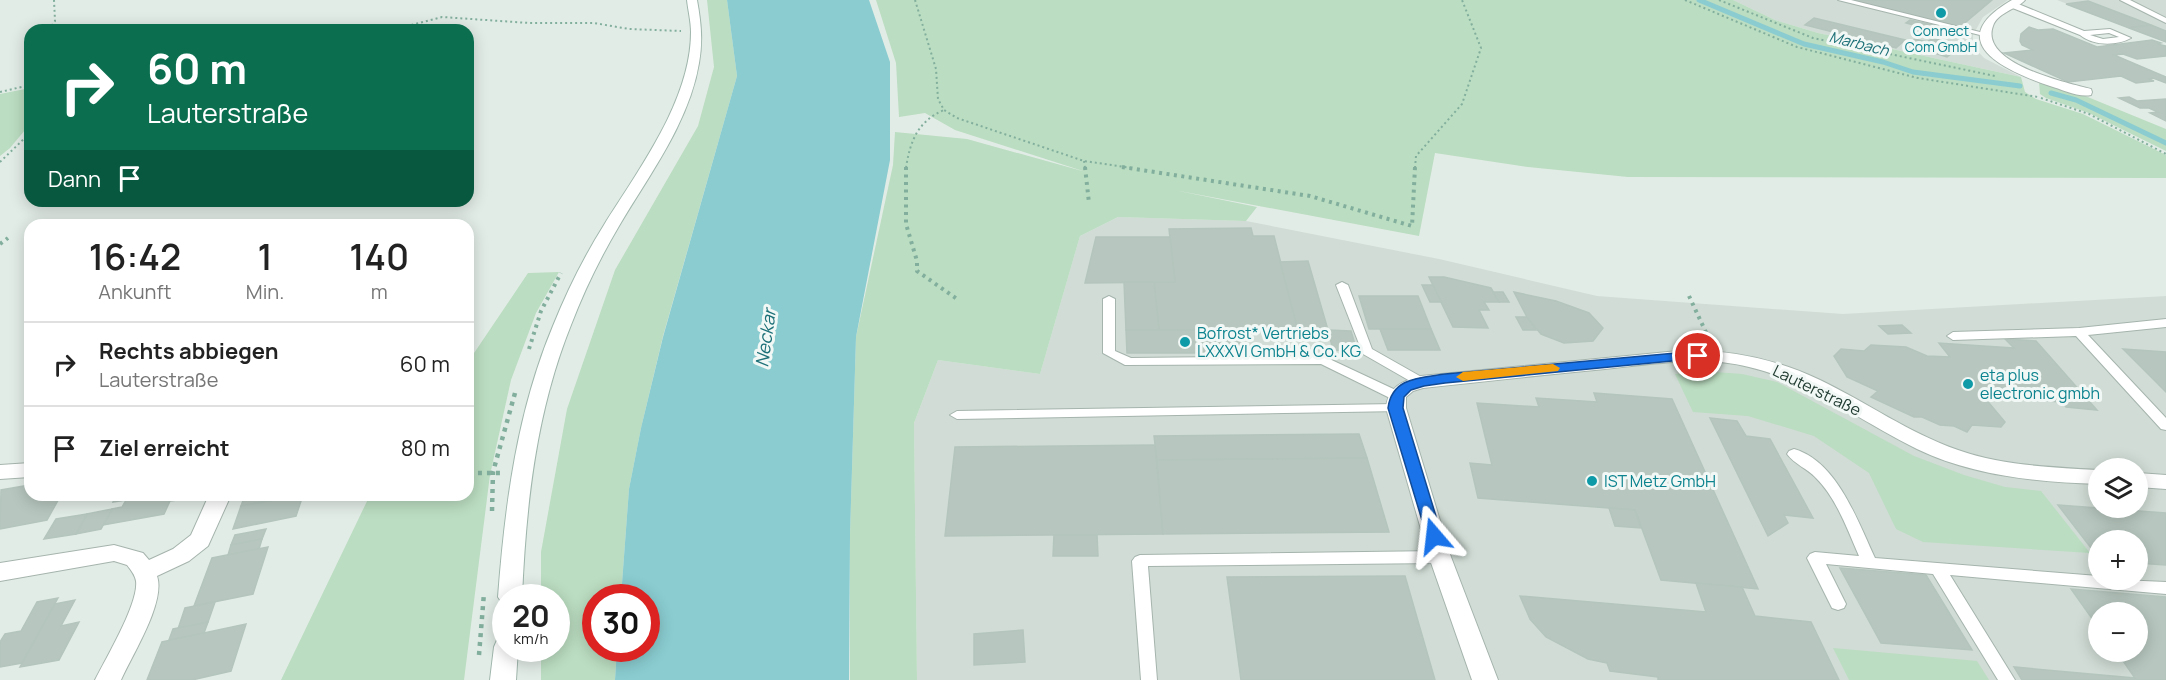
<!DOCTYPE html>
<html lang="de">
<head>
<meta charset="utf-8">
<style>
	:root { --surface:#fff; --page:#f6f6f6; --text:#222; --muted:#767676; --line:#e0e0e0 }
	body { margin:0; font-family:Manrope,sans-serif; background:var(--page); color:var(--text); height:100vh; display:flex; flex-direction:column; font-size:22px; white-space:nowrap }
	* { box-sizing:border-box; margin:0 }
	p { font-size:20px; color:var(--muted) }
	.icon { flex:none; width:33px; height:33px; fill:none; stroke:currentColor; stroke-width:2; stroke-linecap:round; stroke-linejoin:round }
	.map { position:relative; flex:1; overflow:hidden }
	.side { position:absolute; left:24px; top:219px; width:450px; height:282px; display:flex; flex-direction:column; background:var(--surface); border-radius:18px; box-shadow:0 3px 15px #0003 }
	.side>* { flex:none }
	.hud { position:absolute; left:24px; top:24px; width:450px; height:183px; border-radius:18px; box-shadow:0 3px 15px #0003; background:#0b6e4f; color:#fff; overflow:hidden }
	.buttons { position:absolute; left:2088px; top:458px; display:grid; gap:12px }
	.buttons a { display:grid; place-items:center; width:60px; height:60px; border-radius:50%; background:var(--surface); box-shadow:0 3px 15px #0003; font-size:30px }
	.speed { position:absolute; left:492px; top:584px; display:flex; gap:12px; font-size:30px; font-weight:700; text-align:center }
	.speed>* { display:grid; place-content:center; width:78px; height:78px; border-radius:50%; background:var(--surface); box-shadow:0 3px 15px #0003; line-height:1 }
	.speed small { font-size:15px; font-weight:400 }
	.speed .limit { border:9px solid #d22; background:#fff; color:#111 }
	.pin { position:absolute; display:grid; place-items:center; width:51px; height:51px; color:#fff; margin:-26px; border:3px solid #fff; border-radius:50%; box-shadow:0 2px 6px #0007 }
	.me { position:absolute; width:66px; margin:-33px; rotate:343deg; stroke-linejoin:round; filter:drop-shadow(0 0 4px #0008) }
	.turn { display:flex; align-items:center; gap:21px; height:126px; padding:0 24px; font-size:27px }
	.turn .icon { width:78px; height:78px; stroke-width:2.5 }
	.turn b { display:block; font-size:42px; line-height:51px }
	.then { display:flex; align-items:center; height:57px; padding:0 24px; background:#0003; gap:12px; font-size:22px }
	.eta { display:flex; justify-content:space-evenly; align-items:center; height:102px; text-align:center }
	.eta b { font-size:36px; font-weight:600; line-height:42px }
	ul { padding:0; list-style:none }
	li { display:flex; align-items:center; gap:18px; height:84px; padding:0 24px; border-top:2px solid var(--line) }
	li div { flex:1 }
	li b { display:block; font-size:22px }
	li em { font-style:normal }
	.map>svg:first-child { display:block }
	.built { fill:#d0dcd5; fill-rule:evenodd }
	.green { fill:#bbddc1 }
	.water { fill:#8accd0 }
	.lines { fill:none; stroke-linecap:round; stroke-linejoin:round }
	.stream { stroke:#8accd0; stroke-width:5 }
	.building { fill:#b7c7bf; stroke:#b4c5bd; stroke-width:1.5 }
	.lane-casing { stroke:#a5b4ad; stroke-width:2 }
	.street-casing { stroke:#a5b4ad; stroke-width:2 }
	.secondary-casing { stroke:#a0b7ad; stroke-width:2 }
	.path-far2 { stroke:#82af9d; stroke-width:2; stroke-dasharray:2 3; stroke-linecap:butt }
	.path-far1 { stroke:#82af9d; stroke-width:4; stroke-dasharray:3 4.5; stroke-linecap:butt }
	.path { stroke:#82af9d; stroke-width:4.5; stroke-dasharray:4 5; stroke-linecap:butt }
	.lane { fill:#fff; fill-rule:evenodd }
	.street { fill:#fff; fill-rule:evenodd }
	.secondary { fill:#fff; fill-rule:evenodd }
	.route { fill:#1a73e8; stroke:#114b97; stroke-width:1.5 }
	.slow { fill:#f59e0b }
	.culture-dot { fill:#0f9aa8; stroke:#f2f8f5; stroke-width:2 }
	.labels { text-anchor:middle; stroke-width:6; stroke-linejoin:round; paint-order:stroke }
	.far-culture-label { font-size:14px; fill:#0d838f; stroke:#f2f8f5 }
	.far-water-label { font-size:15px; font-style:italic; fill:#1d7078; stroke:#f2f8f5 }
	.culture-label { font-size:16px; fill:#0d838f; stroke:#f2f8f5; text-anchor:start }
	.street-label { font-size:16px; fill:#223d33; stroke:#f2f8f5 }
	.water-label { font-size:18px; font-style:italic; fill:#1d7078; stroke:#f2f8f5 }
</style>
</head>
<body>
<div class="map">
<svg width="2166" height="680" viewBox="0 0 2166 680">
	<rect width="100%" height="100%" fill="#e2ece6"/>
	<g class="built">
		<path d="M1733,0H2008L1983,17L1973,35V46L1984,58L2021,77L1818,33L1775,20Z"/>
		<path d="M2057,0H2166V43V42Z"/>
		<path d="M1118,217L1246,221L1439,259L1597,296L1843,314L2166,296V680H917L914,423L938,360L1040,374L1080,236ZM2098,468H2138V507H2098ZM2098,540H2138V579H2098ZM2098,612H2138V651H2098Z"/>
	</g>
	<g class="green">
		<path d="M707,0H727L737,76L663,336L641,428L629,489L621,597H596V648H617L615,680H541V648H556V597H541V552L567,409L615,270L698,126L714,67Z"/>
		<path d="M876,0H1733L1775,20L1818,33L2021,77L2025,92L2036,99L2083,114L2166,155V178L1628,177L1528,167L1435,153L1419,236L1174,190L1257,207L1246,221L1118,217L1080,236L1040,374L938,360L914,423L917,680H850V535L856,337L893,165L895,132L967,139L1086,172L955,130L925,113L899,117L896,63Z"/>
		<path d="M2039,81L2073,91L2166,129V151L2089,113L2046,98L2040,94Z"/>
		<path d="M30,88V124L10,148L0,156V94Z"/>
		<path d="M559,272L536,313L511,380L490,475L464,680H281L370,495H468V362L528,273Z"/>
		<path d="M1702,371L1742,374L1777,382L1914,456L1964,475L2005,487L2041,491L2090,553L1923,542L1896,529L1869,473L1814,436L1748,416L1693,412L1675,374Z"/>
		<path d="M1833,648L1977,661L1989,680H1849Z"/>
	</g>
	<path class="water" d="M727,0H869L890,62V160L856,337L850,535L849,680H615L617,648H646V597H621L629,489L641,428L663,337L737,76Z"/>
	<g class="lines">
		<g class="stream">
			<path d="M1699,0L1804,44L1883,62L1913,72L2020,86"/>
			<path d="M2051,93L2076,100L2166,143"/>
		</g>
	</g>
	<g class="building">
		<path d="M1851,0H1992L1960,27Z"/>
		<path d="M2088,1L2151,25L2129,28L2066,4Z"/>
		<path d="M1814,18L1905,40L1896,48L1805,25Z"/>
		<path d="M1910,20L1932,25L1928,29L1906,23Z"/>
		<path d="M2151,25L2166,31V42L2129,28Z"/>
		<path d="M2029,27L2038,30L2053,29L2097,47L2152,40L2161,43L2157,44L2166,46V56L2137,59L2123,54L2114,55L2166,77V83L2153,78L2149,79L2154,81L2136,83L2121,76L2068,82L2004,53L2033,50L2022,45L2020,41L2021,34Z"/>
		<path d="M1933,38L1962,45L1947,57L1908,45L1915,39L1927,42Z"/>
		<path d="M2129,97L2137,101L2166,99V121L2150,113L2158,112L2149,108H2140L2119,98Z"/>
		<path d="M1251,228L1253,236H1274L1298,330H1159L1154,282H1175L1169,229Z"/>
		<path d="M1096,237H1170L1175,282L1085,283Z"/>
		<path d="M1308,261L1328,330H1298L1280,262Z"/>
		<path d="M1429,277H1444L1491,288L1499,302H1484L1489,310H1479L1488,328L1453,327Z"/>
		<path d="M1124,282H1154L1159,330H1126Z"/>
		<path d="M1422,285H1433L1441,302H1430Z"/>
		<path d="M1493,292H1503L1509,302H1499Z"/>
		<path d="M1514,292L1556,301L1589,313L1603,328L1593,341L1564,343L1541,334L1527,317Z"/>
		<path d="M1359,296H1418L1431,329H1369Z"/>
		<path d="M1516,317H1527L1536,330H1523Z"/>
		<path d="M1902,325L1911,333L1888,334L1879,326Z"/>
		<path d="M1380,329H1431L1440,350H1388Z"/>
		<path d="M1126,330H1240L1245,353H1127Z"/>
		<path d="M1328,330L1351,331L1357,351L1333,350Z"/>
		<path d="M2005,339L2036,341L2097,410L2066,407L2062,402L1984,397L2005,422L2001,427L1972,425L1967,432L1954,426L1940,425L1922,417H1914L1871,397L1878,391L1847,377L1834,356L1841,349L1864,351L1871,345L1906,347L1927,356L1950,357L1939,343L2014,348Z"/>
		<path d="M2123,349L2166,352V392Z"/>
		<path d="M1594,393L1672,399L1758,589L1661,580L1635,510L1478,498L1470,463L1492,465L1477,403L1539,407L1536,398L1597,402Z"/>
		<path d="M1710,418L1737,421L1746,436L1770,439L1813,518L1784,515L1788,523L1768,536Z"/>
		<path d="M1359,434L1367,458L1157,460L1154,436Z"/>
		<path d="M1155,445L1163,534L945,536L955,447Z"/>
		<path d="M1367,458L1389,532L1163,534L1157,460Z"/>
		<path d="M30,485V495H61L47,520L0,529L1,490Z"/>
		<path d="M116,495H193L192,498L170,501L164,514L103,525L112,509L122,507L126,500L113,502Z"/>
		<path d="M245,495H300L241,506Z"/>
		<path d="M303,495L296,516L233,529L241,506Z"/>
		<path d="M2058,505L2166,513V565L2138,563V540H2098V557Z"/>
		<path d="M1609,508L1635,510L1641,528L1615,526Z"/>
		<path d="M112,509L101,529L76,534L87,514Z"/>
		<path d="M87,514L76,534L44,539L56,519Z"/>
		<path d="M266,529L262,539L231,545L235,535Z"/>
		<path d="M1054,535H1097L1098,556H1053Z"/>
		<path d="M262,539L259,549L228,555L231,545Z"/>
		<path d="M268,547L253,594L194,606L212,558Z"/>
		<path d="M1840,568L1926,575L1972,650L1881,643Z"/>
		<path d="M1405,576L1435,680H1241L1227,577Z"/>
		<path d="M1696,583L1742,587L1755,616L1811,622L1839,680H1658V677L1610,671L1607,663L1588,659L1546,637L1530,619L1520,596L1706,612Z"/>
		<path d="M2071,589L2166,597V680H2022L2014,667L2135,678L2116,651H2138V612H2098V627Z"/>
		<path d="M58,598L22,663L0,667V642L5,634L21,631L37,602Z"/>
		<path d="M75,600L61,626L79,622L59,660L20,667L55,604Z"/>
		<path d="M215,602L208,622L178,629L185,608Z"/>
		<path d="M208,622L204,633L169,640L173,629Z"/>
		<path d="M246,624L231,671L192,680H147L162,642Z"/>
		<path d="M1023,630L1025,662L974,665V634Z"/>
	</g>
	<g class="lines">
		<defs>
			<g id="lane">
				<path d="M1838,0H1851L1988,34L1984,36Z"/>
				<path d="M2120,0H2130L2166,18V23Z"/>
				<path d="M2010,3H2016L2084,31L2110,29L2131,38C2117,46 2093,46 2080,35L2010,7ZM2109,33L2119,37L2103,39L2090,35Z"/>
				<path d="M1342,282L1348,285L1372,349L1425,379L1427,382L1425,385H1417L1363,354L1336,285Z"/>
				<path d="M1109,296L1115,299V351L1131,358L1323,356L1402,393L1403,396L1397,400L1392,399L1321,364L1125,365L1103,353V299Z"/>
				<path d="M2166,319V327L2088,335L2166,418V430L2161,429L2076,336L1953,340L1947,336L1953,332L2079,328Z"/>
				<path d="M1396,404L1401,405L1402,408L1401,411L957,419L950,415L957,411Z"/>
				<path d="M1794,449C1837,461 1858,522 1875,558L2098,576V579L2166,582V594L1950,575L2015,680H1998L1933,574L1826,564L1846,604L1844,608L1838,610L1832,608L1807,558L1810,554L1815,552L1859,556C1847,529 1837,499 1816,478C1808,469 1794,464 1787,454L1789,451Z"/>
				<path d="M1440,551L1445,553L1448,557L1445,561L1440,563L1148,566L1157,680H1141L1132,561L1135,557L1140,555Z"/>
			</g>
			<g id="street">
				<path d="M2012,0H2025C2017,9 1997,13 1993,26C1979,63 2066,83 2091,89L2092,92L2091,95C2079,98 2061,89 2050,86C2003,70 1941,41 2012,0Z"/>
				<path d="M1678,351C1728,349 1774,358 1820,380C1866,402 1909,433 1958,450C2002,466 2052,467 2098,470V484C2037,482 1973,476 1917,449C1861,422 1810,381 1749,367C1702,355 1652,364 1605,369C1544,375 1484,381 1423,388L1413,391L1406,397V408L1451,557L1498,680H1472L1429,557L1386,408C1388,387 1402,381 1421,376Z"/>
				<path d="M30,463V477L0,479V465Z"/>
				<path d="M2138,473L2166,475V489L2138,487Z"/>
				<path d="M209,495H231L208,546L189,561L157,576C166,602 132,655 121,680H95C106,658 139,603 136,581C135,575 131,570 127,565L114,561L0,581V563L114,545L143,553L149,560L173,549L191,535Z"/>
			</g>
			<g id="secondary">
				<path d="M687,0H697C701,22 703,41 699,63C689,123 649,175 619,226C600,258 584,291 571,325C536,412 526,504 522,597H506V604L502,603L498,597C505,504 517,412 553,326C567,291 584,257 604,225C639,169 691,100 691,32C691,21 688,10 687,0Z"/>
				<path d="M506,637V648H518L516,680H490L494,647L497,640Z"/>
			</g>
		</defs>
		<use href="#lane" class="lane-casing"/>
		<use href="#street" class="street-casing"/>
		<use href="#secondary" class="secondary-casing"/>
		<g class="path-far2">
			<path d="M915,0L936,69L938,99L944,110L957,118L1084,161L1132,168"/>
			<path d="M1685,0L1797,47L1918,78L2038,97"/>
			<path d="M1719,0L1813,38L1995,76"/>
			<path d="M49,30L55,21L54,0"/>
			<path d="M392,30L442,17L529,23H594L629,29L681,31"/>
			<path d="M0,92L30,85"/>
			<path d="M2041,98L2089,114L2166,154"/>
			<path d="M1084,161L1085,168"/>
			<path d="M0,162L30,133"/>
			<path d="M906,168C910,141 918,121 944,110"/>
			<path d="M1415,168L1416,156L1462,104L1481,48L1462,0"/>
		</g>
		<g class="path-far1">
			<path d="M906,167V224L917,261V271L957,299"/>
			<path d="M1085,167L1089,203"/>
			<path d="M1122,167L1310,196L1412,226L1415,167"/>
			<path d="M0,244L8,238"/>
			<path d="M1689,296L1710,341"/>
			<path d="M529,349L541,311L561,273"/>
		</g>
		<g class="path">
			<path d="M468,464L469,473H502"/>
			<path d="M492,511L493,472L515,393"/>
			<path d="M479,655L484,593"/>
		</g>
		<use href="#lane" class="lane"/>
		<use href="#street" class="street"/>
		<use href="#secondary" class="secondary"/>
	</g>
	<path class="route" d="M1698,351L1705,356L1703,358L1445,383L1424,386L1411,390L1404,397L1403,408L1442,536L1440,540H1428L1388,408C1392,377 1420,378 1445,374Z"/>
	<path class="slow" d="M1553,364L1560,368L1558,371L1463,381L1456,377L1463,372Z"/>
	<g class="culture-dot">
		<circle cx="1941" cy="13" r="6"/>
		<circle cx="1185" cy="342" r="6"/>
		<circle cx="1968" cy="384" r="6"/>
		<circle cx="1592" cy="481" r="6"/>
	</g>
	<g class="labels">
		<g class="far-culture-label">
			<text x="1941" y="36">Connect<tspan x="1941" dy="16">Com GmbH</tspan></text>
		</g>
		<g class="far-water-label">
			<text transform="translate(1859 44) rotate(14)" y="5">Marbach</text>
		</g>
		<g class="culture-label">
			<text x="1197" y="339">Bofrost* Vertriebs<tspan x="1197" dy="18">LXXXVI GmbH &amp; Co. KG</tspan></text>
			<text x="1980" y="381">eta plus<tspan x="1980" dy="18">electronic gmbh</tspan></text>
			<text x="1604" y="487">IST Metz GmbH</text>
		</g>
		<g class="street-label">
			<text transform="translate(1817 390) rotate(26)" y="6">Lauterstraße</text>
		</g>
		<g class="water-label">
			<text transform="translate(766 338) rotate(-82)" y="6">Neckar</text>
		</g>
	</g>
</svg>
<div class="buttons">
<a><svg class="icon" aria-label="layers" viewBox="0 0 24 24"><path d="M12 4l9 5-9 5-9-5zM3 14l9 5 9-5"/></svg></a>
<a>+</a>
<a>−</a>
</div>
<div class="speed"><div>20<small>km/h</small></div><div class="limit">30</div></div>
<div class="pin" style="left:1698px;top:356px;background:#d93025"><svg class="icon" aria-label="arrive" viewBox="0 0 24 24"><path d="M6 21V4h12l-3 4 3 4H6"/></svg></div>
<svg class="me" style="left:1434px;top:536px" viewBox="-20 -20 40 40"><path d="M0-17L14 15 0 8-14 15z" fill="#1a73e8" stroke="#fff" stroke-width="4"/></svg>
<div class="hud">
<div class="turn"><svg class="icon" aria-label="right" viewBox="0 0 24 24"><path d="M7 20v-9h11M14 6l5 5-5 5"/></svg><div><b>60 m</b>Lauterstraße</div></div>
<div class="then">Dann<svg class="icon" aria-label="arrive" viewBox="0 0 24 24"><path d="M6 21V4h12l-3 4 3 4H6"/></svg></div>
</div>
<section class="side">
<div class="eta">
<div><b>16:42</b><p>Ankunft</p></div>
<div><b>1</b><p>Min.</p></div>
<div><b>140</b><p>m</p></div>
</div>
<ul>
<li><svg class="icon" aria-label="right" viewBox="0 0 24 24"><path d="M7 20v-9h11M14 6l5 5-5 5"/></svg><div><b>Rechts abbiegen</b><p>Lauterstraße</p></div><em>60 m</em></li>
<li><svg class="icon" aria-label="arrive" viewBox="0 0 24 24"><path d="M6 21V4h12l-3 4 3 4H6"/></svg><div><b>Ziel erreicht</b></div><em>80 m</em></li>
</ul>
</section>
</div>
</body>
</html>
